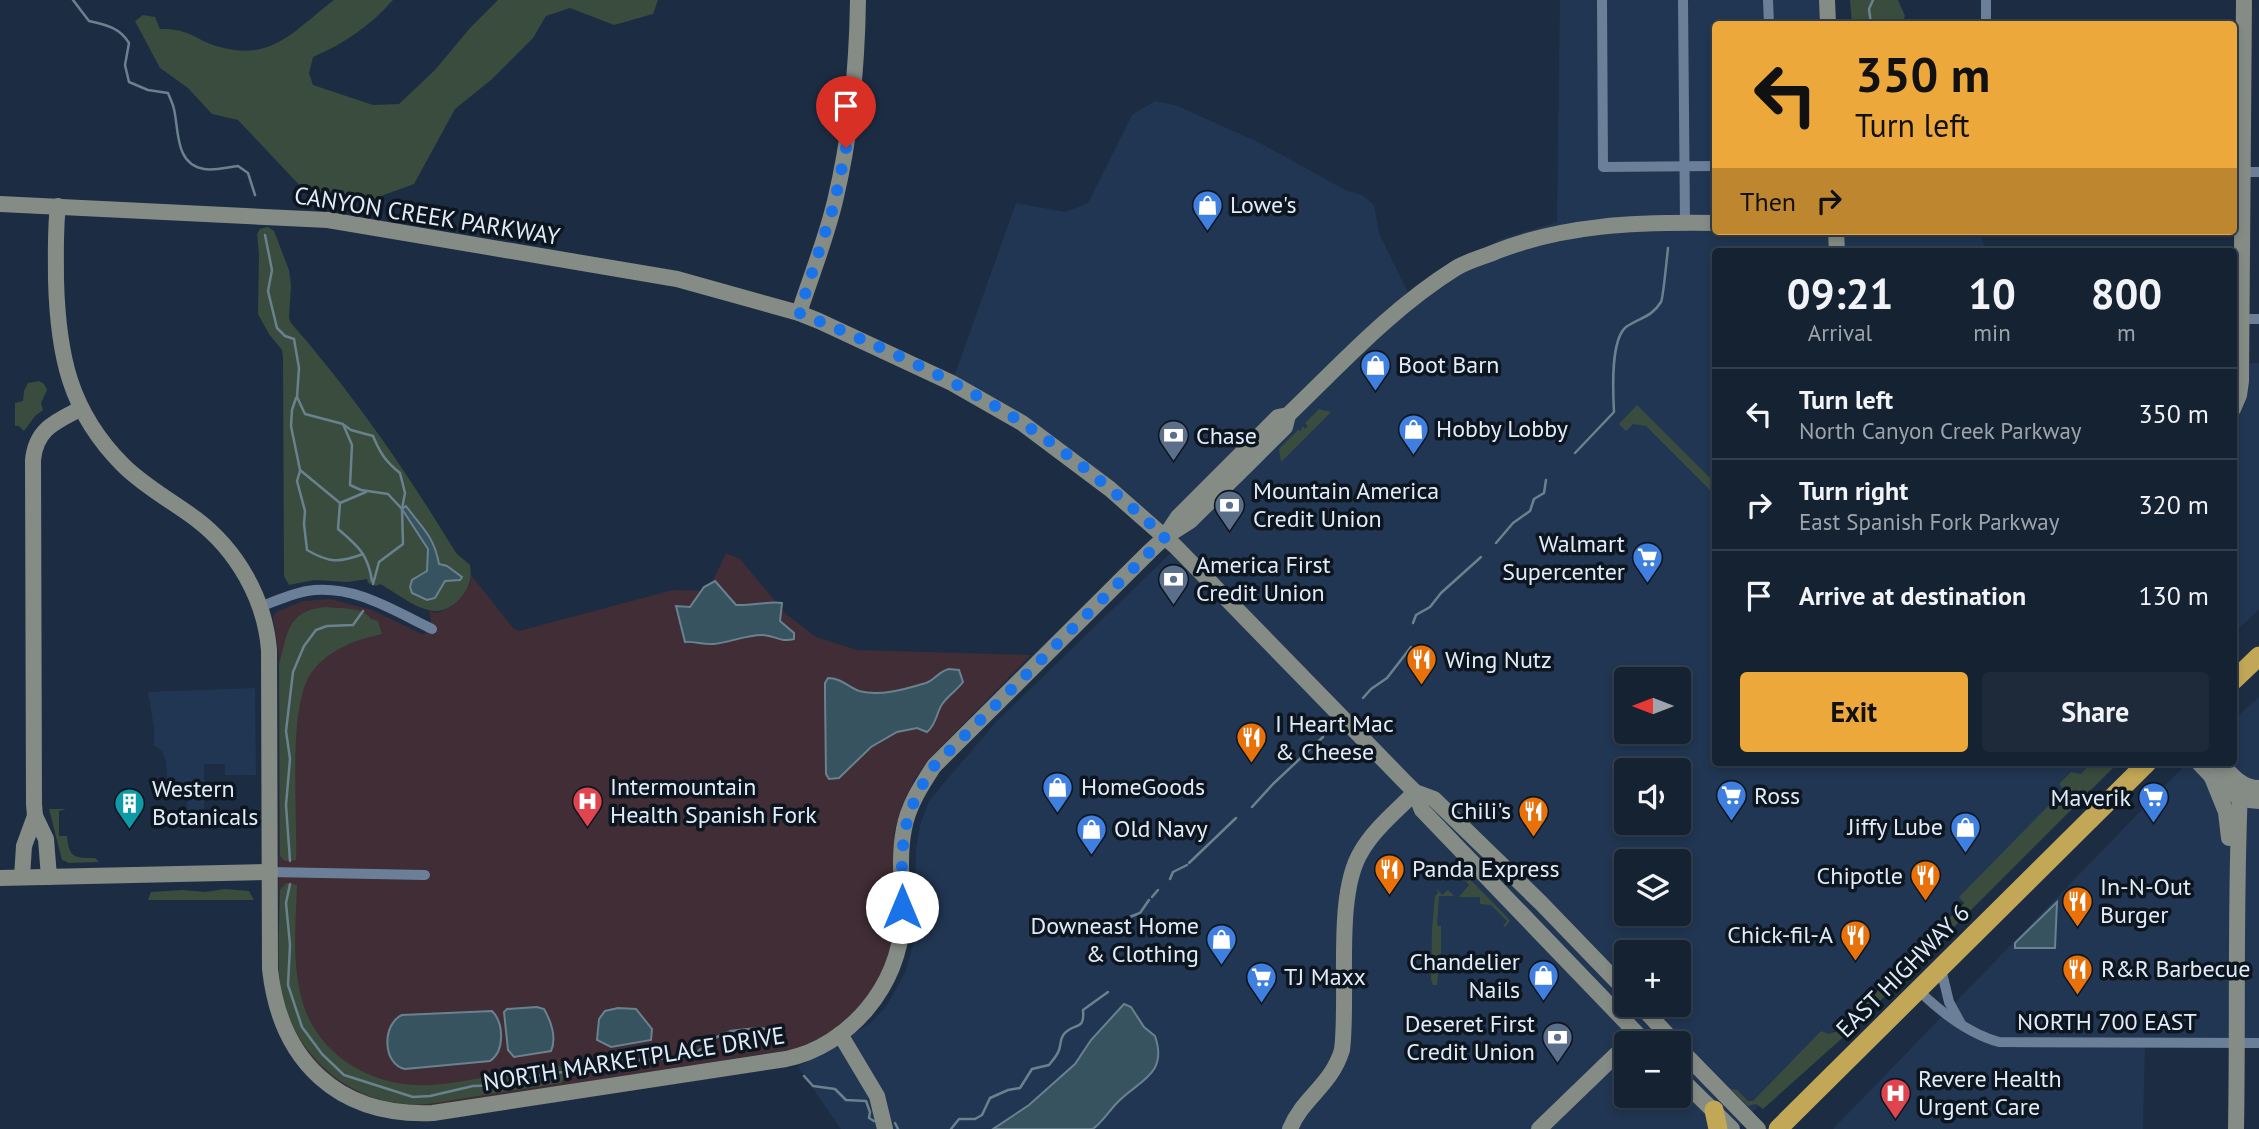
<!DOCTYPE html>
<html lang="en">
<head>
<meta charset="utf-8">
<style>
	:root { --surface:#152232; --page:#1e2a3a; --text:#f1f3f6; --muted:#9da4ac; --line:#343f4d; --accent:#eda83b }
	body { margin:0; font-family:"PT Sans",sans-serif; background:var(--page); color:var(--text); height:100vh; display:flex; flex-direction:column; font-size:26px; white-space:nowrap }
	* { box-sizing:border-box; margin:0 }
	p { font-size:23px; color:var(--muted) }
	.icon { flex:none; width:38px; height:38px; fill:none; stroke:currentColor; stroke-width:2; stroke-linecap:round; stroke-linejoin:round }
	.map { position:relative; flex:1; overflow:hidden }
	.drawer { position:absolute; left:1712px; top:248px; width:525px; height:518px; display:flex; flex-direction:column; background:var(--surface); border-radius:7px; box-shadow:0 4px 10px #0003,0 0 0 2px var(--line) }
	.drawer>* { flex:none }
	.hud { position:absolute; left:1712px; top:21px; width:525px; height:214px; border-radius:7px; box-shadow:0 4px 10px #0003,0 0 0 2px var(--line); background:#eda83b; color:#111; overflow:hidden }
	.needle { width:46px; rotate:270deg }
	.controls { position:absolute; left:1614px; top:667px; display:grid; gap:14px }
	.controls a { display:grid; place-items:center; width:77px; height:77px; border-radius:7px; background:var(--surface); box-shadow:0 4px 10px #0003,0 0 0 2px var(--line); font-size:35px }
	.pin { position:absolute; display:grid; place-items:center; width:60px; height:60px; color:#fff; margin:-72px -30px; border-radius:50% 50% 50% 0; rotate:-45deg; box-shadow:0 0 7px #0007 }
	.pin .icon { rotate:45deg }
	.me { position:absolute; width:77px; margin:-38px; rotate:0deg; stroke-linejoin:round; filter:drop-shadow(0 0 5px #0008) }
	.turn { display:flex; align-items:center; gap:24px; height:147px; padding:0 28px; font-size:32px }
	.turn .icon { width:91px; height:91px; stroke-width:2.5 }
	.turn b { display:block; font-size:49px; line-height:60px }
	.then { display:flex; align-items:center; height:66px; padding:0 28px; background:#0003; gap:14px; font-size:26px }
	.eta { display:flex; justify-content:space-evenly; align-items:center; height:119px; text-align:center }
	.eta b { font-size:42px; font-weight:800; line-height:49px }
	.cta { display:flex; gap:14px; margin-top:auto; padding:14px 28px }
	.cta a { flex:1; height:80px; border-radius:7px; background:var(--accent); color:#111; font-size:28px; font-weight:800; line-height:80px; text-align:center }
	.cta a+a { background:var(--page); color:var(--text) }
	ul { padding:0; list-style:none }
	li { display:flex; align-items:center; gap:21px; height:91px; padding:0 28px; border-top:2px solid var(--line) }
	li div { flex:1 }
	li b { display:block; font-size:26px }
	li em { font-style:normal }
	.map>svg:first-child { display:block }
	.built { fill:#213652; fill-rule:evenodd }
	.medical { fill:#402d36 }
	.green { fill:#394c3e }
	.water { fill:#375360; stroke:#6a818e; stroke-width:2 }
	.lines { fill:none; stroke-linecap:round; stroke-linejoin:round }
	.stream { stroke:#6a818e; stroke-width:2.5 }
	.street { stroke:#6b7f99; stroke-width:10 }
	.secondary { stroke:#858b85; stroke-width:16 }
	.highway { stroke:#c2a756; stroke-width:19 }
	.route { stroke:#1a73e8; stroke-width:12; stroke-dasharray:0 21.6 }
	.labels { text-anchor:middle; stroke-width:7; stroke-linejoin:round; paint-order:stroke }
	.poi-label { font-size:24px; fill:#e0ecfa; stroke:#0d151f; text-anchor:start }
	.street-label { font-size:24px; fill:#e0ecfa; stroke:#0d151f }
</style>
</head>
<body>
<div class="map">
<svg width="2259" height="1129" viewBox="0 0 2259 1129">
	<rect width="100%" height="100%" fill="#1c2d43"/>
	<g class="built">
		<path d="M1560,0H1835L1836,24H1715V231H1978L1987,252H1715V763H2100L1736,1129H841L798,1067L871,1023L887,1005L905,973L914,942L916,850L920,825L929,801L996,722L1176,548L1046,440L952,383L1016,203L1065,212L1088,203L1132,115L1155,101L1175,105L1260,143L1345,190L1362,195L1374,205L1379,233L1411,299L1498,240L1557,222ZM1626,679H1678V732H1626ZM1626,770H1678V822H1626ZM1626,861H1678V914H1626ZM1626,952H1678V1004H1626ZM1626,1043H1678V1096H1626Z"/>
		<path d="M2259,363V609L2233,634V404L2241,364Z"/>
		<path d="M255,688L256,775H225V764H204V827H188L187,798H168L166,761L161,750L154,745V728L148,692Z"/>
		<path d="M2259,697V1044L2145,1043L2143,1129H1833L2187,763H2233V720Z"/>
	</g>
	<path class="medical" d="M726,553L740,559L786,614L816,637L857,650L1031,655L930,758L915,778L901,808L894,833L895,921L891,951L880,978L857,1011L826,1035L796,1049L424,1107L397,1106L364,1096L333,1078L316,1063L295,1034L282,995L279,971V657L273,617L276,612L303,601L330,599L372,610L424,635L431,620L429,611L437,613L451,607L470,584L471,575L513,628L519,631L673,590L708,591Z"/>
	<g class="green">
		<path d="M334,0H393C371,25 344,44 313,57L309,73L313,85L373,105L399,104L435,70L470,28L498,0H658L653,14L614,25L570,8L546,16L533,38L491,80L455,109L414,184L370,200L304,190L238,120L212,114L188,88L160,68L135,21L143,15L155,17L160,29C188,28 193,38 216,46C272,63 293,31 334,0Z"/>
		<path d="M1850,0H1898L1905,16L1901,24H1852Z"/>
		<path d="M268,227L274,231L289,270L291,285L289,318L291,323C354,395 407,472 456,553L470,565C472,579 470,585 462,596C436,629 408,599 380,584L376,586L368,583L367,579L348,582L314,580L289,585L284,576L283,357L282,350L269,334L258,314L259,253L257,234L260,229Z"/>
		<path d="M39,381L44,384L47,390L41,403L43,410L35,416L24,431L19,426H15V403L23,401L24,391L28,383Z"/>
		<path d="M1637,405L1715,483V495L1646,426L1633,424L1626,431L1619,424Z"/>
		<path d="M1319,409L1331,412L1281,462L1279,449L1298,430L1301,431L1302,426L1305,429L1308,426L1305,423Z"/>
		<path d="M325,607C340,609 362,606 371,619L378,621L382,634C355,640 329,649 312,672C287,704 298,816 296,860L285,861L280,856L279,664C288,634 286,611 325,607Z"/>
		<path d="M2091,763H2118L1849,1032L1763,1109L1756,1104L1748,1106L1731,1089L1737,1090L1748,1101H1753L1821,1031L1828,1034L1838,1031L1964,903L1959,897L2064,790L2059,784L2071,772L2081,774Z"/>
		<path d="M49,809H66L59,811V836H67C69,858 74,858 95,858L99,862L69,863L62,860Z"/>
		<path d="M722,811H765L769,822H724Z"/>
		<path d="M1450,863L1455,864L1507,917L1510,921L1505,927L1503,926L1507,921L1491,905L1480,904V897H1459L1469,885L1451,866L1444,870Z"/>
		<path d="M286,883L297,885C296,920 292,957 300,992C311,1047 361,1083 416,1085C440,1086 463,1081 486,1077C510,1073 535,1070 560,1066L563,1068L565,1077L561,1083C529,1088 497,1093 465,1098C446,1101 427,1106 407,1104C346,1101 292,1051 281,991C276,960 280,922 280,890Z"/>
		<path d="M225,889L249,891L254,900H148L151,892L183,890L205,892Z"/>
		<path d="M1437,889L1442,895L1448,890L1454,896H1439L1437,926H1441V967H1457V973H1438L1437,985H1433L1431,980L1432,929L1435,896L1438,893Z"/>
	</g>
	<g class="water">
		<path d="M406,506C422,528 434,536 439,564L447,566L462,577L460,580L445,581L435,598L427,600L412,593L410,587L412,580L427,571L428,549L402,509Z"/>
		<path d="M715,581L736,605C751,606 769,601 782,603L780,621L794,633V639C781,643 774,635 762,635C745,635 729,643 713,644C704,645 694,641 685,642L676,606L690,607L704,587Z"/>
		<path d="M949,669L959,670L963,682C957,690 949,695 943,703C936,712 937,724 927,732L917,728L897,732L871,747L839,778L829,779L826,774L825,695V683L828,678C841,678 848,687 859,691C880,697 906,689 926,683C935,680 939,671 949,669Z"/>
		<path d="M2057,902L2055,948H2015V943Z"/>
		<path d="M1124,1004L1131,1007L1144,1027L1155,1036C1169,1076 1136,1081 1115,1105C1107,1114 1102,1122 1093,1129H993L1029,1105L1075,1064L1091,1040Z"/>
		<path d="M537,1007L544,1009C551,1021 557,1038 551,1051L514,1057L508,1050L504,1012L507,1009Z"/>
		<path d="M618,1008L636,1009L652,1029L651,1040L611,1047L597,1040L599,1019L605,1011Z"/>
		<path d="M492,1011C504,1023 505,1051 490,1061L405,1069C382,1064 382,1024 402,1015Z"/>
	</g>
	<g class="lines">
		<g class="stream">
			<path d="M73,0L89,21C107,25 120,28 129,43L125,65L129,82L148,90L168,93C170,98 173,104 174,109C179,131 175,164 204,169C215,171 228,167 238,166L248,173L255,195"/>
			<path d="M1871,24L1869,9L1873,0"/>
			<path d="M265,235L272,270L268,291L277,328L285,336L294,339L299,368L297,397L305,414L343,424L352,445L350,485L361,490L388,494L402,509L403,544L379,562L373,584"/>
			<path d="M296,398L292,410L291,426L300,470L340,503L338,529C358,546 368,554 372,581"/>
			<path d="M344,425L351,430L373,436C380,453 386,462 400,473L405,493L402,509"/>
			<path d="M1575,453L1614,412C1613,393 1610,340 1626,327C1640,317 1651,318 1661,302C1663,299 1667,257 1668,248"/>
			<path d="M300,471L297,481L305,511L304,524L307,550C329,563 339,563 363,554"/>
			<path d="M340,503L366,492"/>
			<path d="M1496,543L1513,523L1530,511L1534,499L1544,493L1546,480"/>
			<path d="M1413,623L1416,615L1430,607L1441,593L1481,557"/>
			<path d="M1363,698L1371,689L1387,678L1411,647"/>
			<path d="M1252,807L1273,784L1323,737"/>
			<path d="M290,861L286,805L290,759L286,731L293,672L304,646L316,630L327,626L353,625L363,611"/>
			<path d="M1189,863L1236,818"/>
			<path d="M1170,879L1173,872L1187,865"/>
			<path d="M290,884L286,903L290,945L288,985L302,1027L322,1054L344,1075L413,1097L430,1096L473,1086L507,1085L545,1074L564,1072"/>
			<path d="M1152,897L1158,890"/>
			<path d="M1124,928L1127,918L1140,913L1149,900"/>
			<path d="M1124,931V933"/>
			<path d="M586,1069L599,1070L637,1060L683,1057L697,1052L717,1037L731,1031L759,1028L774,1030L784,1043"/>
			<path d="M804,1076L813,1086L835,1089L846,1100L866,1101L870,1112L869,1118L874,1121"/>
			<path d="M895,1123L898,1129"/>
			<path d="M951,1129L959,1119H975L982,1115L990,1098L1008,1090L1020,1088L1032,1069L1049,1065C1052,1061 1057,1056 1059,1050C1061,1044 1060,1039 1064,1034C1074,1022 1085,1032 1083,1010L1108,992"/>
		</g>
		<g class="street">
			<path d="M1602,0L1603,167L1715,166"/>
			<path d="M1683,0L1685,223"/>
			<path d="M1768,0L1769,24"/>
			<path d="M1986,24V0"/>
			<path d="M2243,172H2259"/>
			<path d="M2241,319H2259"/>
			<path d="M260,607C275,601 291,594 307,591C354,584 392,610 432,629"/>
			<path d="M270,872L425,875"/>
			<path d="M1941,969L1949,1002L1960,1022"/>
			<path d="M1919,991C1941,1012 1969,1034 1999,1042L2259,1043"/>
		</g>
		<g class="secondary">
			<path d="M1827,0L1828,24"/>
			<path d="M0,204L328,220L677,279L799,313L819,321L952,383L1022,423L1110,489L1176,547L1405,782L1415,792L1434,799L1541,903L1626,991"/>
			<path d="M58,206C55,230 56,255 56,280C58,354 69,411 123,465C145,487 172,501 196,519C237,550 265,599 269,650L270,969C280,1061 338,1117 433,1113L786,1059C849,1046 900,985 902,921C903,891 898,859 904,829C908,806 921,786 934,766L1149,552L1165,537L1190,521L1254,458L1285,427L1288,415"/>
			<path d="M1836,231L1837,252"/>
			<path d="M799,313C811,276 826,239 835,201C851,135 857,68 858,0"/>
			<path d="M2233,409L2239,395L2241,381L2244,0"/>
			<path d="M1168,532L1178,517L1278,417L1288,415C1342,363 1392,308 1456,268C1466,262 1479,258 1490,254C1562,224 1638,222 1715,223"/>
			<path d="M2199,763C2216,781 2232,801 2259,801"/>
			<path d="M2221,763C2231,775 2242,788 2259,788"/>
			<path d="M2211,775L2226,812L2229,838"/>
			<path d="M2232,776L2238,783L2240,791C2235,904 2238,1016 2236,1129"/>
			<path d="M1415,792L1422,810L1646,1043"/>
			<path d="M22,877L24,846L35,816"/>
			<path d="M49,877L46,839L35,816L34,804L33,460C36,429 55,422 80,409"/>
			<path d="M0,878L270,872"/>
			<path d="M1639,1004L1675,1043"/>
			<path d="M840,1034L877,1096L885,1129"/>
			<path d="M1678,1047L1758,1129"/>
			<path d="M1678,1076L1732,1129"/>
			<path d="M1290,1129C1303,1097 1331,1086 1342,1050C1349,995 1334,896 1361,852C1374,829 1397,811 1415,792"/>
			<path d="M1539,1129L1626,1045"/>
		</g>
		<g class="highway">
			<path d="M2233,681L2259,656"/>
			<path d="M1714,1110L1718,1129"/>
			<path d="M1778,1129L2147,763"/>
		</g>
	</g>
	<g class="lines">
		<path class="route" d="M846,148L834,205L799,313C871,342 959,381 1024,424C1074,457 1121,497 1165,537L934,766C898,820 902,846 902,907"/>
	</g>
	<defs>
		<symbol id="shop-pin" viewBox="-11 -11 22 30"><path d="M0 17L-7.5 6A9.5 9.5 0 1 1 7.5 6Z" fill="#3f7fe0" stroke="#0d151f"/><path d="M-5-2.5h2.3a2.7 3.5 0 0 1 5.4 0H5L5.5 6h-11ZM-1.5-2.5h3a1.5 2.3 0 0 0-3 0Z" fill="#fff"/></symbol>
		<symbol id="bank-pin" viewBox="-11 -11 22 30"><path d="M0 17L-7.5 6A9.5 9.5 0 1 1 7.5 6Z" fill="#5c6f8a" stroke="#0d151f"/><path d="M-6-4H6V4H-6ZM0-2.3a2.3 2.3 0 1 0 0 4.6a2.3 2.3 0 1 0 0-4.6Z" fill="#fff"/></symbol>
		<symbol id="supermarket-pin" viewBox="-11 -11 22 30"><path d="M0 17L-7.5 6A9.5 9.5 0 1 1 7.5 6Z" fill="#3f7fe0" stroke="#0d151f"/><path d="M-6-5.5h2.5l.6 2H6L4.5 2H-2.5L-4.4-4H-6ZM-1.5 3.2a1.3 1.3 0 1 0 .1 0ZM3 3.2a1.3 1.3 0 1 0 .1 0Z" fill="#fff"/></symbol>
		<symbol id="restaurant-pin" viewBox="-11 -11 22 30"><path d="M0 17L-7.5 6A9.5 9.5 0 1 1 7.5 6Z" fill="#e8710a" stroke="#0d151f"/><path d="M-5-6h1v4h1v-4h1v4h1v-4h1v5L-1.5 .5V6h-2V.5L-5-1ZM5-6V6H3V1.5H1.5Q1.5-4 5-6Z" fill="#fff"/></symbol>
		<symbol id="hospital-pin" viewBox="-11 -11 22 30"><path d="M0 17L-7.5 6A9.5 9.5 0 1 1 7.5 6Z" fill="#e0444e" stroke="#0d151f"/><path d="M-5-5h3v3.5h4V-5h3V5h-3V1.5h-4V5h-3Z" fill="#fff"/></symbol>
		<symbol id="building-pin" viewBox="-11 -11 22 30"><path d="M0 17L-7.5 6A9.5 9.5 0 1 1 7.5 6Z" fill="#0f9aa8" stroke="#0d151f"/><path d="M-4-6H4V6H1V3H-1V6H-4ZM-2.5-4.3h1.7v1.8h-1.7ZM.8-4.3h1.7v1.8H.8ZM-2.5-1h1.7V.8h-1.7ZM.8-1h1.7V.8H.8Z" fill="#fff"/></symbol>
	</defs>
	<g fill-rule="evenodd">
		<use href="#shop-pin" x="1190" y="188" width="35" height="47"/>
		<use href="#shop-pin" x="1358" y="348" width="35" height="47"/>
		<use href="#shop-pin" x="1396" y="412" width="35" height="47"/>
		<use href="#bank-pin" x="1156" y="418" width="35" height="47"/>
		<use href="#bank-pin" x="1212" y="488" width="35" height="47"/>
		<use href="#supermarket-pin" x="1630" y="540" width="35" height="47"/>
		<use href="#bank-pin" x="1156" y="562" width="35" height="47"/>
		<use href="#restaurant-pin" x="1404" y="642" width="35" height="47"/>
		<use href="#restaurant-pin" x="1234" y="720" width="35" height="47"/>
		<use href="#shop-pin" x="1040" y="770" width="35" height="47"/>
		<use href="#supermarket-pin" x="1714" y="778" width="35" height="47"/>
		<use href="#supermarket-pin" x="2136" y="780" width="35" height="47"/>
		<use href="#hospital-pin" x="570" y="784" width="35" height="47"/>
		<use href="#building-pin" x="112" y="786" width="35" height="47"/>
		<use href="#restaurant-pin" x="1516" y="794" width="35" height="47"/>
		<use href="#shop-pin" x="1948" y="810" width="35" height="47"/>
		<use href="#shop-pin" x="1074" y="812" width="35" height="47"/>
		<use href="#restaurant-pin" x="1372" y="852" width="35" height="47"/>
		<use href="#restaurant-pin" x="1908" y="858" width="35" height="47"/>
		<use href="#restaurant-pin" x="2060" y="884" width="35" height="47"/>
		<use href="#restaurant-pin" x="1838" y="918" width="35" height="47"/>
		<use href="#shop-pin" x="1204" y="922" width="35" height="47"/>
		<use href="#restaurant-pin" x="2060" y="952" width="35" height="47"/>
		<use href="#shop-pin" x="1526" y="958" width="35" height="47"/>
		<use href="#supermarket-pin" x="1244" y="960" width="35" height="47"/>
		<use href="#bank-pin" x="1540" y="1020" width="35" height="47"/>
		<use href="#hospital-pin" x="1878" y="1076" width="35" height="47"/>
	</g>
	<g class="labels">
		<g class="poi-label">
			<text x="1230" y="213">Lowe's</text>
			<text x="1398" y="373">Boot Barn</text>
			<text x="1436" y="437">Hobby Lobby</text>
			<text x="1196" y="444">Chase</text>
			<text x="1253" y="499">Mountain America<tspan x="1253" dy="28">Credit Union</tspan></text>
			<text x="1625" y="552" text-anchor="end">Walmart<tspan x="1625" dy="28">Supercenter</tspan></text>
			<text x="1196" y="573">America First<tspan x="1196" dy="28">Credit Union</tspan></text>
			<text x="1445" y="668">Wing Nutz</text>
			<text x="1275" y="732">I Heart Mac<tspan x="1275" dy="28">&amp; Cheese</tspan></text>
			<text x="610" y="795">Intermountain<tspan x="610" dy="28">Health Spanish Fork</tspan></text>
			<text x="1081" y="795">HomeGoods</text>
			<text x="152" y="797">Western<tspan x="152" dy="28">Botanicals</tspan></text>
			<text x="1754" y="804">Ross</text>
			<text x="2131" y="806" text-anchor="end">Maverik</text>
			<text x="1511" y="819" text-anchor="end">Chili's</text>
			<text x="1943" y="835" text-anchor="end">Jiffy Lube</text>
			<text x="1114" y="837">Old Navy</text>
			<text x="1412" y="877">Panda Express</text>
			<text x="1903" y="884" text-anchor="end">Chipotle</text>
			<text x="2100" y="895">In-N-Out<tspan x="2100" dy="28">Burger</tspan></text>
			<text x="1199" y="934" text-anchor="end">Downeast Home<tspan x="1199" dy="28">&amp; Clothing</tspan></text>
			<text x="1833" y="943" text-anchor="end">Chick-fil-A</text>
			<text x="1520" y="970" text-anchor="end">Chandelier<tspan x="1520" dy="28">Nails</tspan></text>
			<text x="2101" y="977">R&amp;R Barbecue</text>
			<text x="1284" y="985">TJ Maxx</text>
			<text x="1535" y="1032" text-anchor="end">Deseret First<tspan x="1535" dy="28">Credit Union</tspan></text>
			<text x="1918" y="1087">Revere Health<tspan x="1918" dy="28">Urgent Care</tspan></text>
		</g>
		<g class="street-label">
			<text transform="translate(427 216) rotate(9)" y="8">CANYON CREEK PARKWAY</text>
			<text transform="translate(1903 971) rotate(-45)" y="8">EAST HIGHWAY 6</text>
			<text x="2107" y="1030">NORTH 700 EAST</text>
			<text transform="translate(634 1059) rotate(-9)" y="8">NORTH MARKETPLACE DRIVE</text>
		</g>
	</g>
</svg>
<div class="controls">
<a><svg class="needle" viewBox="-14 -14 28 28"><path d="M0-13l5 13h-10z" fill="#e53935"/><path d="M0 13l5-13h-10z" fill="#9da4ac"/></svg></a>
<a><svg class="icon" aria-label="sound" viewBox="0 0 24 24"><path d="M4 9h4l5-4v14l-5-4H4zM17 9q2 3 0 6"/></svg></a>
<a><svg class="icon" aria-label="layers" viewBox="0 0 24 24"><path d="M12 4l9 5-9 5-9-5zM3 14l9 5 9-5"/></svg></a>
<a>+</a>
<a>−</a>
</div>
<div class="pin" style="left:846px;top:148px;background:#d93025"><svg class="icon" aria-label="arrive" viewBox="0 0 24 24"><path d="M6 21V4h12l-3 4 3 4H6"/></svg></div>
<svg class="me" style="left:902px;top:907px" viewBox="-20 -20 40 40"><circle r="19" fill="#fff"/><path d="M0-13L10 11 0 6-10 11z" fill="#1a73e8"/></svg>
<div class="hud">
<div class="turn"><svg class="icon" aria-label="left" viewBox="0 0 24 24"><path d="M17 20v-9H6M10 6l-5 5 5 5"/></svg><div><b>350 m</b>Turn left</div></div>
<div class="then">Then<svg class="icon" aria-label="right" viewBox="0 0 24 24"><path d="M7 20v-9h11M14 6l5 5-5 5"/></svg></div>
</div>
<section class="drawer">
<div class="eta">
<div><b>09:21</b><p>Arrival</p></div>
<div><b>10</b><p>min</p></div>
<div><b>800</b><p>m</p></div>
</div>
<ul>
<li><svg class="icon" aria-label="left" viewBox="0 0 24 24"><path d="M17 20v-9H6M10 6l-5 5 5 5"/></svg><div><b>Turn left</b><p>North Canyon Creek Parkway</p></div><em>350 m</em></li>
<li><svg class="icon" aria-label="right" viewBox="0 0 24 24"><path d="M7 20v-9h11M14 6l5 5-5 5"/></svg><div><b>Turn right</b><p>East Spanish Fork Parkway</p></div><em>320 m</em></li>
<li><svg class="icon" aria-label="arrive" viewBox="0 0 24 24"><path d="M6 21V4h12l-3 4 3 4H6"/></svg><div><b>Arrive at destination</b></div><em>130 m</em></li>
</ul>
<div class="cta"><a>Exit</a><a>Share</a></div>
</section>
</div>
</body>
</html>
